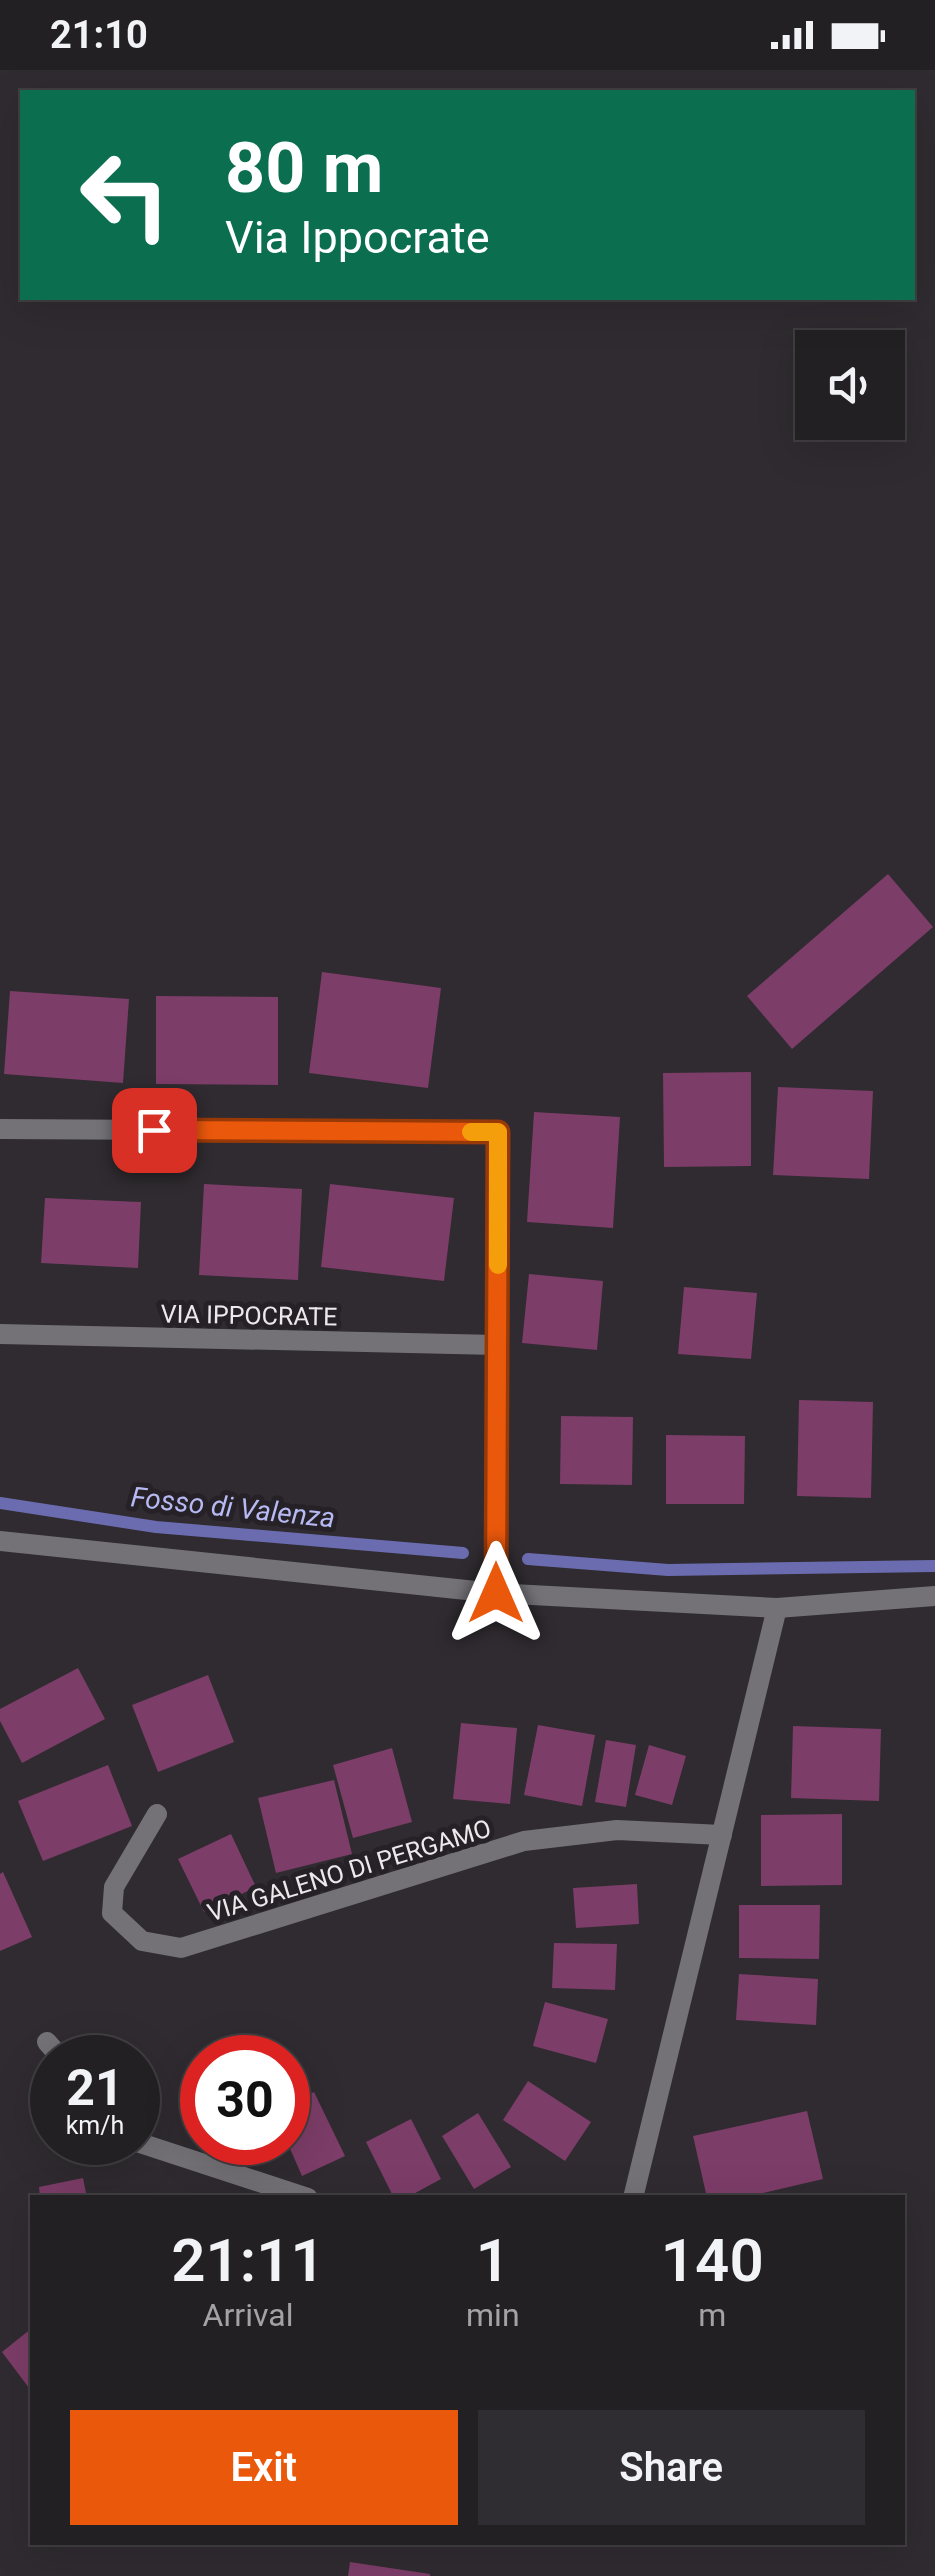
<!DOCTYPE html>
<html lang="en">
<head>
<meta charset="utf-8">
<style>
	:root { --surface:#232024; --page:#2f2d31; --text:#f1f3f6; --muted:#a3a3a6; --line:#403e41; --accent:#ea580c }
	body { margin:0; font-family:Roboto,sans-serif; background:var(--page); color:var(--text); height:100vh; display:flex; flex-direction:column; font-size:38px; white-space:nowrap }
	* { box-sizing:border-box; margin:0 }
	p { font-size:32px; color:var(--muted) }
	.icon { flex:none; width:55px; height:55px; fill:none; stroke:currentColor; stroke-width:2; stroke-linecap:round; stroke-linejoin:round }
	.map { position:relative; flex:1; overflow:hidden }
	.sheet { position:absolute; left:30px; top:2125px; width:875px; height:350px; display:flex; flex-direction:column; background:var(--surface); border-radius:0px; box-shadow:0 10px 40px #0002,0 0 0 2px var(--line) }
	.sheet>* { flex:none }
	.guide { position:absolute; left:20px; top:20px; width:895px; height:210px; border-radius:0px; box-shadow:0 10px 40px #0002,0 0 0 2px var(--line); background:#0b6e4f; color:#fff; overflow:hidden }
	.buttons { position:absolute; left:795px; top:260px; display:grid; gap:20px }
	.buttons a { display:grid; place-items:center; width:110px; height:110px; border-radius:0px; background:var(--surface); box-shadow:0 10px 40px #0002,0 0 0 2px var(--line); font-size:50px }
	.speed { position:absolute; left:30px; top:1965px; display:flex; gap:20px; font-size:50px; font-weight:700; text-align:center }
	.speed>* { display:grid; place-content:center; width:130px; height:130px; border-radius:50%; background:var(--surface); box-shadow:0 10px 40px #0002,0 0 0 2px var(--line); line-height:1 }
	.speed small { font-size:25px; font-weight:400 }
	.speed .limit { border:15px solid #d22; background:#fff; color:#111 }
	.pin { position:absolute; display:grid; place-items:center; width:85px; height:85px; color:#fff; margin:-42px; border-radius:20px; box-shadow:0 5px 15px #0006 }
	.me { position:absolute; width:110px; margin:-55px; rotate:0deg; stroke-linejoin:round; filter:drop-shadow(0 0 8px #0008) }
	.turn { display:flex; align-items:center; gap:35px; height:210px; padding:0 40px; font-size:45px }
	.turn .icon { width:130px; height:130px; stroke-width:2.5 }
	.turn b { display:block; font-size:70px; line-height:85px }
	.eta { display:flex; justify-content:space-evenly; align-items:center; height:170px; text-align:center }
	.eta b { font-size:60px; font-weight:600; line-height:70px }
	.button { display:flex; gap:20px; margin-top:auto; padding:20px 40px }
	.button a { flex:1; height:115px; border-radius:0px; background:var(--accent); color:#fff; font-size:40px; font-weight:600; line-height:115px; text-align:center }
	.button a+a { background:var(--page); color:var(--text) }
	.status { display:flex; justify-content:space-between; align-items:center; height:70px; padding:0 50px; background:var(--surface); direction:ltr }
	.status svg { height:28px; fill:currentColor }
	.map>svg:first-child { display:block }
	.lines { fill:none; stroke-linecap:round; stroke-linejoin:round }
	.stream { stroke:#6b6cb0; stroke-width:12 }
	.building { fill:#7c3d68 }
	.minor { stroke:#747276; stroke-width:20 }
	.route-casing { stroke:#983908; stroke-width:25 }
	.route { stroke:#ea580c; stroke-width:18 }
	.slow { stroke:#f59e0b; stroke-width:18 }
	.labels { text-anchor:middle; stroke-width:10; stroke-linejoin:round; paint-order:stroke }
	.street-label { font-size:25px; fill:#ece9ec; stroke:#252126 }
	.water-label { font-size:28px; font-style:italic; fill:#b6b9f2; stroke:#252126 }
</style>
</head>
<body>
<div class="status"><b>21:10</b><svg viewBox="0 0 49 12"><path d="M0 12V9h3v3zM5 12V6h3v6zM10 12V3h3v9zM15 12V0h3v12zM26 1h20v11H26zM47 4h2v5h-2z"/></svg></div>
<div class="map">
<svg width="935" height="2506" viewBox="0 0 935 2506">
	<rect width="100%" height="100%" fill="#2f2b30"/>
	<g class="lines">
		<g class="stream">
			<path d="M0,1433L156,1457L463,1483"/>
			<path d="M528,1489L668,1500L935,1496"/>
		</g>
	</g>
	<g class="building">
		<path d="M888,804L933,857L792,979L747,926Z"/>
		<path d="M322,902L441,918L428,1018L309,1003Z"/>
		<path d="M10,921L129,929L123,1013L4,1004Z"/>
		<path d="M156,926L278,927V1015L156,1014Z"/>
		<path d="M751,1002V1096L664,1097L663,1003Z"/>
		<path d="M778,1017L873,1021L869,1109L773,1105Z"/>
		<path d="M534,1042L620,1047L613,1158L527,1152Z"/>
		<path d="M204,1114L302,1119L298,1210L199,1205Z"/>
		<path d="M330,1114L454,1128L444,1211L321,1197Z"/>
		<path d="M45,1128L141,1132L138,1198L41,1193Z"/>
		<path d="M529,1204L603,1211L597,1280L522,1273Z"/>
		<path d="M684,1217L757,1223L751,1289L678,1284Z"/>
		<path d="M799,1330L873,1332L871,1428L797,1426Z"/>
		<path d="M561,1346L633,1347L632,1415L560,1414Z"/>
		<path d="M666,1365L745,1366L744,1434H666Z"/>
		<path d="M78,1598L105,1649L22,1693L0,1651V1639Z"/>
		<path d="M208,1605L234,1672L158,1702L132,1635Z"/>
		<path d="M461,1653L517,1658L510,1734L453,1729Z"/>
		<path d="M538,1655L595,1665L582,1736L524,1725Z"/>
		<path d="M793,1656L881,1659L879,1731L791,1728Z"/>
		<path d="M606,1670L636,1675L626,1737L595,1732Z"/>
		<path d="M649,1675L686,1686L672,1735L635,1725Z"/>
		<path d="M392,1678L412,1752L353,1768L333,1695Z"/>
		<path d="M108,1695L132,1756L43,1791L18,1731Z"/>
		<path d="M334,1710L352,1784L276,1803L258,1728Z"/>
		<path d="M842,1744V1815L761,1816V1745Z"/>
		<path d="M231,1764L256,1817L204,1842L178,1789Z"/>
		<path d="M3,1802L32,1867L0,1881V1804Z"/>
		<path d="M637,1814L639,1854L576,1858L573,1818Z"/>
		<path d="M739,1835H820L819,1889L739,1888Z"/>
		<path d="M554,1873L617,1874L615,1920L552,1918Z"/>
		<path d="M739,1904L818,1909L816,1955L736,1950Z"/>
		<path d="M545,1932L608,1949L596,1993L533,1976Z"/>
		<path d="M528,2011L591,2052L565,2091L503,2050Z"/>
		<path d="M314,2022L345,2086L302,2106L288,2074V2035Z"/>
		<path d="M807,2041L823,2109L741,2128H707L693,2066Z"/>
		<path d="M478,2043L511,2097L474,2119L442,2066Z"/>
		<path d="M411,2049L441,2109L406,2128H394L366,2072Z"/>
		<path d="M83,2108L87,2128H40L39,2117Z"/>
		<path d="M32,2258V2322L2,2282Z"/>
		<path d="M350,2492L430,2504V2506H348Z"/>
	</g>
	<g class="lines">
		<g class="minor">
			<path d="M0,1059L499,1062L495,1523"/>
			<path d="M0,1264L497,1275"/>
			<path d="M0,1471L495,1523L777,1538L935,1526"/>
			<path d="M157,1744L114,1817L112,1843L142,1871L181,1878L524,1771L617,1760L722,1765"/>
			<path d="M47,1972L61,1988"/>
			<path d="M137,2072L308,2128"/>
			<path d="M633,2128L777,1538"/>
		</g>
	</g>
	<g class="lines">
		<defs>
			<path id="route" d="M154,1060L498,1062L496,1523"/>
		</defs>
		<use href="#route" class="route-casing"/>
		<use href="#route" class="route"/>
		<path class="slow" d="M471,1062H498V1195"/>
	</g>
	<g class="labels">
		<g class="street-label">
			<text transform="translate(249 1245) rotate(1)" y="9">VIA IPPOCRATE</text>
			<text transform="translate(349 1800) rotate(-17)" y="9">VIA GALENO DI PERGAMO</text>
		</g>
		<g class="water-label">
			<text transform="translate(233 1437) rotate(6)" y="10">Fosso di Valenza</text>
		</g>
	</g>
</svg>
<div class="buttons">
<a><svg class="icon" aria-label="sound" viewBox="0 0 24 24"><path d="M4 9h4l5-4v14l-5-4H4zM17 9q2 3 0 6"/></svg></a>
</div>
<div class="speed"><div>21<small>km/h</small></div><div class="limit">30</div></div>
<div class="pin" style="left:154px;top:1060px;background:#d93025"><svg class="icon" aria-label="arrive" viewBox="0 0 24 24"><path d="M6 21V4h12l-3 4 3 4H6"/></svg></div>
<svg class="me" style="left:496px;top:1523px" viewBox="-20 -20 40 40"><path d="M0-17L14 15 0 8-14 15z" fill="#ea580c" stroke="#fff" stroke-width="4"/></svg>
<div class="guide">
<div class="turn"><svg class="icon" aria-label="left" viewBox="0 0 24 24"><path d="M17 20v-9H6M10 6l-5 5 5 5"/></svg><div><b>80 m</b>Via Ippocrate</div></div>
</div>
<section class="sheet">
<div class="eta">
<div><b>21:11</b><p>Arrival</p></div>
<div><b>1</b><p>min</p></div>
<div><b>140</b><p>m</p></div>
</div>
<div class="button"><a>Exit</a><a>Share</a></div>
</section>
</div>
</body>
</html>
